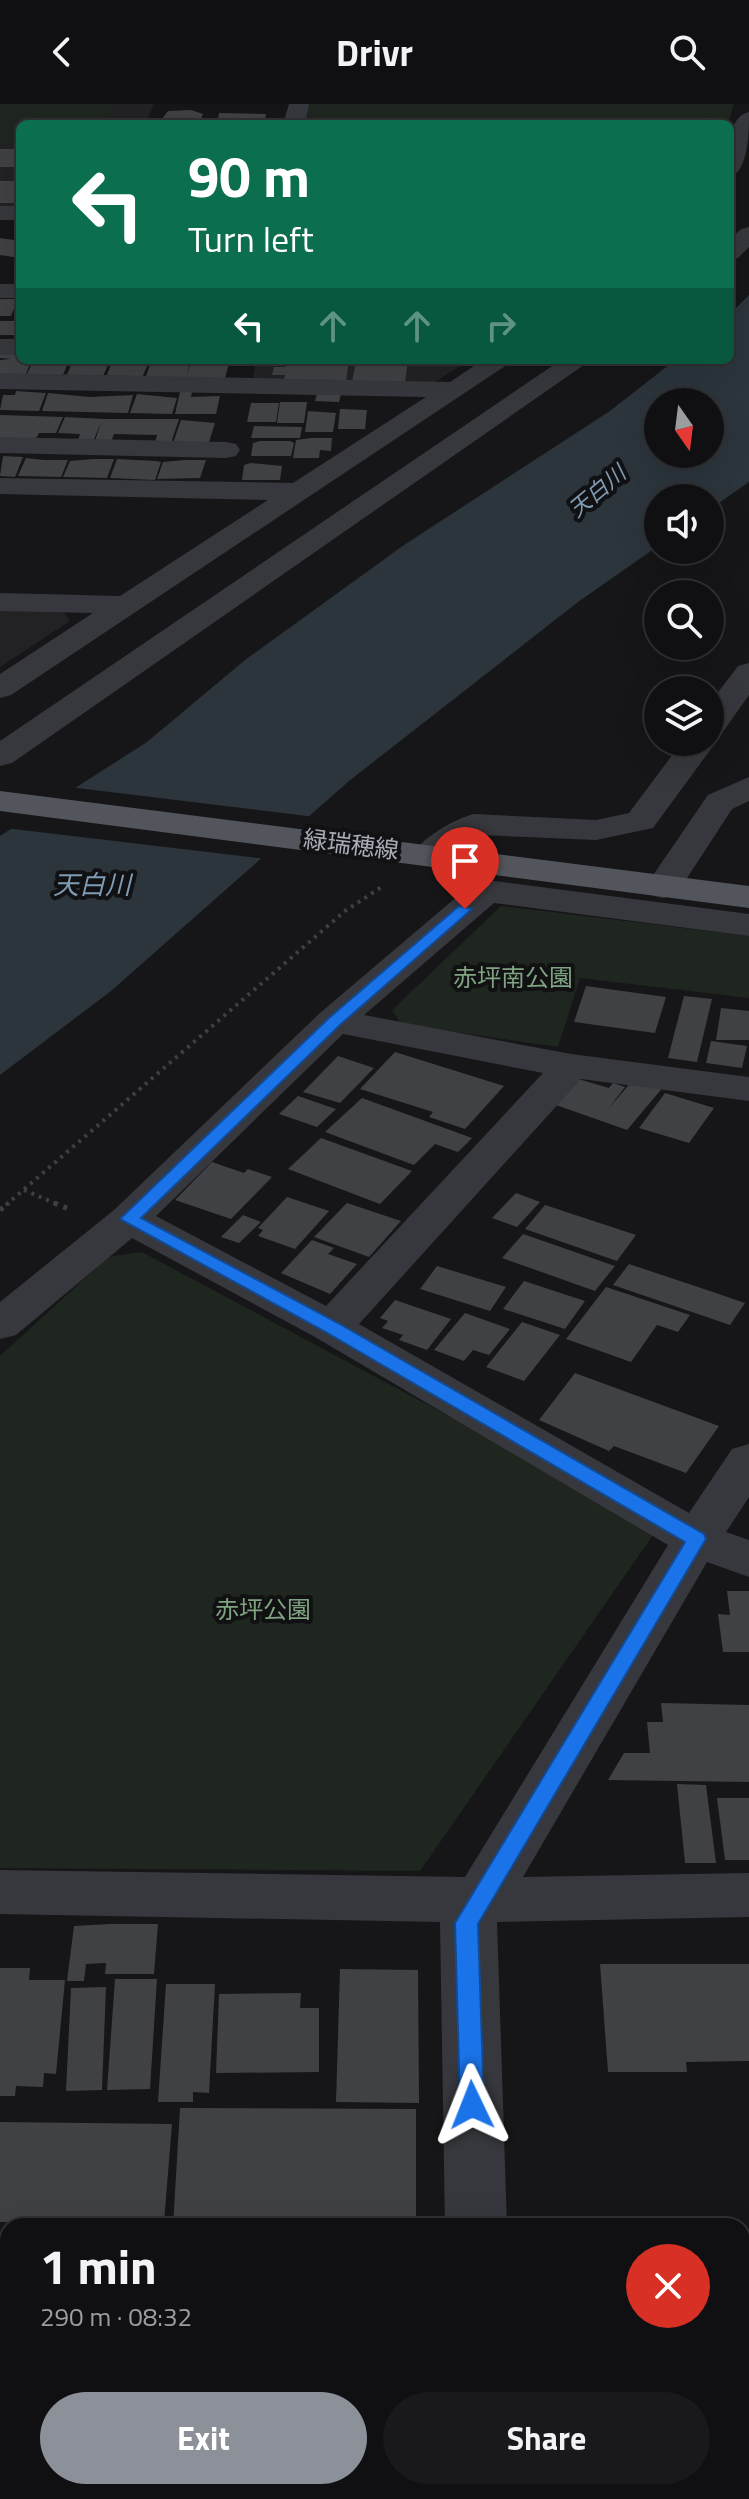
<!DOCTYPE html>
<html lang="en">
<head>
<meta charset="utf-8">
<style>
	:root { --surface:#101012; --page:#19191b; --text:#f1f3f6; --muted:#9c9d9f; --line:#303032; --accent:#8c9099 }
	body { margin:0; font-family:"Titillium Web","Noto Sans JP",sans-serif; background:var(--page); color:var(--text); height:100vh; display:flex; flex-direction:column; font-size:30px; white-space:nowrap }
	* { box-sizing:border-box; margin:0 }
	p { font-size:26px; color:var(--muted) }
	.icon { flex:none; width:44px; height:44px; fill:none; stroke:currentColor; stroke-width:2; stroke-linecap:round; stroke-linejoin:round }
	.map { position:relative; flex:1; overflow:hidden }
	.drawer { position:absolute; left:0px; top:2114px; width:750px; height:282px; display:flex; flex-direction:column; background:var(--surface); border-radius:24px 24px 0 0; box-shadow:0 8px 32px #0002,0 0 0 2px var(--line) }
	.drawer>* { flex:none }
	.guide { position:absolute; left:16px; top:16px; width:718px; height:244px; border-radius:12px; box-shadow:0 8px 32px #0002,0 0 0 2px var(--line); background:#0b6e4f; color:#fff; overflow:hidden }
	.needle { width:52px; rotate:166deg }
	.buttons { position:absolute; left:644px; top:284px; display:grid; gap:16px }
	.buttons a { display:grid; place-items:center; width:80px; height:80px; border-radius:50%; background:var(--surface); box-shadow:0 8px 32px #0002,0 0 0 2px var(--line); font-size:40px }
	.pin { position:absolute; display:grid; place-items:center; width:68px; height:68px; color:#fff; margin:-82px -34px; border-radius:50% 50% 50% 0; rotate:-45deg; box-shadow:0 0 8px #0007 }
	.pin .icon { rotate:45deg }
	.me { position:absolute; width:88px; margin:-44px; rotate:358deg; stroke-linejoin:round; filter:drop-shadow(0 0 6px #0008) }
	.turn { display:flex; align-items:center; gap:28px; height:168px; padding:0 40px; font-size:36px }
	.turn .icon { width:104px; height:104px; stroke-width:2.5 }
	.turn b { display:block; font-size:56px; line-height:68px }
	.lanes { display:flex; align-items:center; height:76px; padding:0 40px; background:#0003; justify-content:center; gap:40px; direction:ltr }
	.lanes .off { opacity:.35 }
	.round { display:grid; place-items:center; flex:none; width:84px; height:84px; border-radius:42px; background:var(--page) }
	.head { display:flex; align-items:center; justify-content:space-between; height:136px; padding:0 40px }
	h1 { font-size:48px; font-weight:700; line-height:60px }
	.cta { display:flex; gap:16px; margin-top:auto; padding:16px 40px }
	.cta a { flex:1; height:92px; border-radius:48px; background:var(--accent); color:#fff; font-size:32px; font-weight:700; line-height:92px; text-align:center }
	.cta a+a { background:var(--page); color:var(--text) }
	header { display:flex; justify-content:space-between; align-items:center; height:104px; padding:0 40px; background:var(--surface); font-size:36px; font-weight:700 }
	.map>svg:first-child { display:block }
	.built { fill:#222225 }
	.green { fill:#1e261f }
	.water { fill:#2c353c; fill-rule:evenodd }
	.pier { fill:#161618 }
	.building { fill:#404145 }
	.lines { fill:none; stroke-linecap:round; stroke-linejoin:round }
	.path-far1 { stroke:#3d3f44; stroke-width:4; stroke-dasharray:3 5; stroke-linecap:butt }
	.path { stroke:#3d3f44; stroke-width:5; stroke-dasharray:4 6; stroke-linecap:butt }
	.minor { fill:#37383d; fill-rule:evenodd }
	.major { fill:#53555c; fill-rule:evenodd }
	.route { fill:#1a73e8; stroke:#114b97; stroke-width:2 }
	.labels { text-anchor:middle; stroke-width:8; stroke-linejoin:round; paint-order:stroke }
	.far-water-label { font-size:22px; font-style:italic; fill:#7f9bb3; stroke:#111113 }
	.street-label { font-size:24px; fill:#a8adb8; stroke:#111113 }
	.park-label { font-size:24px; fill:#7fa381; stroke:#111113 }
	.water-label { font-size:26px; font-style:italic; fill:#7f9bb3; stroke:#111113 }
</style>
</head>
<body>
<header><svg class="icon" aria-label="back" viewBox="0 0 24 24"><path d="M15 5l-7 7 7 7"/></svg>Drivr<svg class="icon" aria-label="search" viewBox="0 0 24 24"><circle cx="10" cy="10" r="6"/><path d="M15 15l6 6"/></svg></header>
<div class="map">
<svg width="749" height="2395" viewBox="0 0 749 2395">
	<rect width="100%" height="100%" fill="#161618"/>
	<g class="built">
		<path d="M0,0H154L145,20H20V105H0Z"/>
		<path d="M256,256H470L435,278H264L253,273Z"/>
		<path d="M0,504L63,506L70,517L0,563Z"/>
	</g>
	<g class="green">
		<path d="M0,0H114L105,20H20V41L0,40Z"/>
		<path d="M308,0H734L728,20H304Z"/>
		<path d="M501,802L749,832V894L580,874L558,943L401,920L392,906Z"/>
		<path d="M142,1148L643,1416L653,1431L420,1767L0,1764V1252L108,1153Z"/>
	</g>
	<path class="water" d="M749,191V378L710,405V394H658V442L578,498L349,677L111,887L0,971V732L147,638L245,556L404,441L610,307L675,256H730V210ZM658,298H710V350H658Z"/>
	<path class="pier" d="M69,683L315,713L267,755L5,724Z"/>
	<g class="building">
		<path d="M191,6L203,10L201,15H162L168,7Z"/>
		<path d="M219,9L266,10L265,16L218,15Z"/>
		<rect x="0" y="45" width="20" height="18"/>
		<path d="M0,77H20L19,99H0Z"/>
		<path d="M0,134L20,137V154L0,151Z"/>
		<path d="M18,195L11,212H0V195Z"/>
		<path d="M0,217H18L20,231H0Z"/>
		<path d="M0,248L20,249V256H32L25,272L0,271V256L11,255L0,254Z"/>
		<path d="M34,256H65L69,257L62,273L26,272Z"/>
		<path d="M73,256L110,257L102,274L66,273Z"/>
		<path d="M113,256L149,257L142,274L106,273Z"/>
		<path d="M287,256H349L346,278L284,277L285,271H272L274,263H286Z"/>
		<path d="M356,256H408L405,279L352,278Z"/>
		<path d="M151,258H190L187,272L191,258L229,259L225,274L145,275Z"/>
		<path d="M16,287L46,289L39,307L0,306L3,291H15Z"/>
		<path d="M180,288H192L191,293L220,292L216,310H175Z"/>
		<path d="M48,289L90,293L133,291L128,309L42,307Z"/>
		<path d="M137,290L177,294L172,310L130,309Z"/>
		<path d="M317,290H341L339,298L315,297Z"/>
		<path d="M280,298H307L304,319H277Z"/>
		<path d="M251,299H279L276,318H247Z"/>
		<path d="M340,305L367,306L365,325H338Z"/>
		<path d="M308,307L336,309L333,328H305Z"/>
		<path d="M0,311L63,313L56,329H39L35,336L0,335Z"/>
		<path d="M65,313L104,315H179L171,339L155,338L157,331L114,330L111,338L95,337L101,318L93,338L78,337L80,330L58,329Z"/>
		<path d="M181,316L215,319L209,338L173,339Z"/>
		<path d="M254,322L302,323L300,334H251Z"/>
		<path d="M311,334H332L331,347L320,346L319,354H293L296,336Z"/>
		<path d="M260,337H290L294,339L291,352H251L253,339Z"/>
		<path d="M3,352L23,353L15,373L0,372Z"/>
		<path d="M26,354L44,356H68L61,373L18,372Z"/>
		<path d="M93,355H114L107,374L63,373L70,357Z"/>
		<path d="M117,355L156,357L161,358L155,376L110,374Z"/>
		<path d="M185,356H206L200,374L157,375L163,358Z"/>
		<path d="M251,359L282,362L280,376H242L244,361Z"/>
		<path d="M586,882L666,893L655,929L574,918Z"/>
		<path d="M684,892L712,895L697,958L668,954Z"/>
		<path d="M721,904L749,907V936H716Z"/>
		<path d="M711,937L747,942L742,964L706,959Z"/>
		<path d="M395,948L504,982L465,1025L429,1013L433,1008L360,985Z"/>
		<path d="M338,952L374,964L340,999L303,988Z"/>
		<path d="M578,975L609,984L613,979L625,983L608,1005L634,975L665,981L627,1026L556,1001Z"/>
		<path d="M665,989L714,1004L689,1039L639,1024Z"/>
		<path d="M298,992L336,1005L317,1023L279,1010Z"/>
		<path d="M362,994L472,1034L458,1048L435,1040L414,1061L325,1028Z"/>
		<path d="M321,1034L412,1067L380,1100L288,1065Z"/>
		<path d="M212,1058L244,1069L248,1065L272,1073L231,1115L175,1096Z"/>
		<path d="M516,1089L540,1098L517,1123L492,1114Z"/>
		<path d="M287,1093L329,1107L295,1145L258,1132L263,1126L258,1124Z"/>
		<path d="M347,1099L401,1117L369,1153L314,1133Z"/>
		<path d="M545,1101L636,1131L617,1157L525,1125Z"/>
		<path d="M243,1111L261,1118L239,1139L221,1133Z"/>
		<path d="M523,1130L615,1162L595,1187L502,1154Z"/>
		<path d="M312,1136L334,1144L328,1150L357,1160L330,1190L281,1169Z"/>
		<path d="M629,1160L704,1185L745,1199L730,1221L613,1181Z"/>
		<path d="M437,1162L506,1183L490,1207L420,1185Z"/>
		<path d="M524,1177L585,1197L565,1225L503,1205Z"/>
		<path d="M606,1183L690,1211L678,1228L657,1221L631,1258L566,1235Z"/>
		<path d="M395,1196L451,1215L427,1246L399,1236L403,1231L382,1224L388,1217L380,1214Z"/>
		<path d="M465,1209L510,1225L489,1251L473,1246L464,1257L434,1246Z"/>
		<path d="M522,1218L560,1231L524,1277L486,1263Z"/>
		<path d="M575,1269L719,1322L686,1369L614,1342L609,1347L539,1316Z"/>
		<path d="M727,1487H749V1548H723L718,1510L730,1511Z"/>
		<path d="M661,1599L749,1601V1678L608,1676L624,1649H650L647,1618H663Z"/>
		<path d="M677,1680L706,1681L716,1759H685Z"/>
		<path d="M717,1694H749V1756H725Z"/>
		<path d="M110,1820H158L154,1870H105L106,1859L86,1860L84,1877H67L74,1822Z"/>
		<path d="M600,1860H749V1957L686,1958L687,1968H608Z"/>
		<path d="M0,1864H30L29,1876H65L56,1970L44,1969L43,1983L16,1982L15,1992H0Z"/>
		<path d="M340,1865L418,1866L419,1999L336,1998Z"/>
		<path d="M115,1875H157L150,1985L107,1986Z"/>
		<path d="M166,1880H215L209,1989L193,1988V1998H158Z"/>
		<path d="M106,1883L102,1986L66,1987L71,1884Z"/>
		<path d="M301,1889L300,1904H319V1968L216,1969L219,1890Z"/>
		<path d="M180,2004L416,2005V2122H173Z"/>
		<path d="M0,2018L172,2020L164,2118L103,2117L102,2122H68V2119L0,2118Z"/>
		<path d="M0,2226H8L2,2277H0Z"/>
		<path d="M3,2303H8V2388H59L58,2395H0Z"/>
		<rect x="742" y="2312" width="7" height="57"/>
		<rect x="65" y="2388" width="69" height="7"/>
		<path d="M143,2388H218V2395H142Z"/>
		<path d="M243,2388H398V2395H242Z"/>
		<path d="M586,2388H683L684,2395H587Z"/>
	</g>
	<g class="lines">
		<g class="path-far1">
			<path d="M24,1086L59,1101"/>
			<path d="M6,1101L345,807L383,782"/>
		</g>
		<g class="path">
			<path d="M54,1099L72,1106"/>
			<path d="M0,1106L9,1099"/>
		</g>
		<g class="minor">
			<path d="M289,0H309L305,20H283Z"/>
			<path d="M749,8C749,27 749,67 730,73C730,54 725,13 749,8Z"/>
			<rect x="0" y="102" width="20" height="14"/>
			<path d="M749,123V143L738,154L730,156V136L741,125Z"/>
			<rect x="0" y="180" width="20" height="14"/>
			<rect x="0" y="235" width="20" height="16"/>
			<path d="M483,256H514L11,591L0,594V570L93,509L0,507V489L120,492L268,396L0,390V374L293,379L426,293L0,285V269L450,278Z"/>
			<path d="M561,256H591L12,659L0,662V637Z"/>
			<path d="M0,333L226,338L236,340L240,346L236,352L226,354L0,349Z"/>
			<path d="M749,559V591L722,629L711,632L716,638L653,724L596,736L481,731L443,758L430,761L417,758L412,750C424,733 454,715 474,710L596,716L629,709L682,638H710V599L738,562Z"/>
			<path d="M749,673V697L732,705L676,791L663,794L650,791L645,783L708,691Z"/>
			<path d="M486,776L749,810V832L494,799L364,911L571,950L749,973V997L581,975L359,1220L689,1409L732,1345L749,1340V1393L726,1428L749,1436V1473L707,1458L523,1773L749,1769V1813L497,1818L507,2122H445L440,1818L0,1810V1766L465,1773L668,1441L315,1233L132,1134L16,1231L0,1235V1198L114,1106L320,909L473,779ZM343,930L543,969L326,1202L156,1112Z"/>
			<rect x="0" y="2163" width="8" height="58"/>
			<path d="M455,2388H521L523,2395H455Z"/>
		</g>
		<path class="major" d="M0,687L749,782V804L0,707Z"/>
	</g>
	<path class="route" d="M459,802L472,805L340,921L141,1114L338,1219L704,1430L706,1435L478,1820L484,2001L481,2008L472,2011L463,2008L460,2001L455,1819L685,1438L324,1227L120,1115L329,914Z"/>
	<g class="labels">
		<g class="far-water-label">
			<text transform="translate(597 387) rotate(-40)" y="8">天白川</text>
		</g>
		<g class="street-label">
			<text transform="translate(351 741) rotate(7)" y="8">緑瑞穂線</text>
		</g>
		<g class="park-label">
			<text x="513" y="882">赤坪南公園</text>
			<text x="263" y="1514">赤坪公園</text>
		</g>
		<g class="water-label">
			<text x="92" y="790">天白川</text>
		</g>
	</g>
</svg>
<div class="buttons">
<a><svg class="needle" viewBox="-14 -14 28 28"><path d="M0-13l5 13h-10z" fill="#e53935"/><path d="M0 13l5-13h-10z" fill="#9c9d9f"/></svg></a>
<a><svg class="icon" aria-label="sound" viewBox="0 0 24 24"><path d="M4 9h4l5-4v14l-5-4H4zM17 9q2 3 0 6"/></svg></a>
<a><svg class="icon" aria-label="search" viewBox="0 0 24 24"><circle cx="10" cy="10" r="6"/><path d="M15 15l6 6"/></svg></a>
<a><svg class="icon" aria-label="layers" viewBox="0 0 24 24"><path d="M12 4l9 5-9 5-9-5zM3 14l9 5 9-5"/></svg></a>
</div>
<div class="pin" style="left:465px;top:805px;background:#d93025"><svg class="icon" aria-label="arrive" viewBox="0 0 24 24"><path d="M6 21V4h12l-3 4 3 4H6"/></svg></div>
<svg class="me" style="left:472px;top:2001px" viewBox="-20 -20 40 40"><path d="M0-17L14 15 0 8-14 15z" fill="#1a73e8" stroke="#fff" stroke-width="4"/></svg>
<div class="guide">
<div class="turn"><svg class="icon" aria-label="left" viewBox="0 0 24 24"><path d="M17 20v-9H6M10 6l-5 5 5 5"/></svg><div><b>90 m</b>Turn left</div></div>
<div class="lanes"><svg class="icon" aria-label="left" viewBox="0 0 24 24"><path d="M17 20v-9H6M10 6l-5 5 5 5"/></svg><svg class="icon off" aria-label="ahead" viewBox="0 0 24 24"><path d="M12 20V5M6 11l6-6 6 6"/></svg><svg class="icon off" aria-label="ahead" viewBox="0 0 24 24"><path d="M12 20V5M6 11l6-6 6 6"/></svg><svg class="icon off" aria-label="right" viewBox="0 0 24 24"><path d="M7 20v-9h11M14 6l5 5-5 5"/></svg></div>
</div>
<section class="drawer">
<div class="head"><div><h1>1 min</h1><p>290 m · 08:32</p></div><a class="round" style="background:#d93025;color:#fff"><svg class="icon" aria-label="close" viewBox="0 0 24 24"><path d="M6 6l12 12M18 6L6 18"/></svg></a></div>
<div class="cta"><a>Exit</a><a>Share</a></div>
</section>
</div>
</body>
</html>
